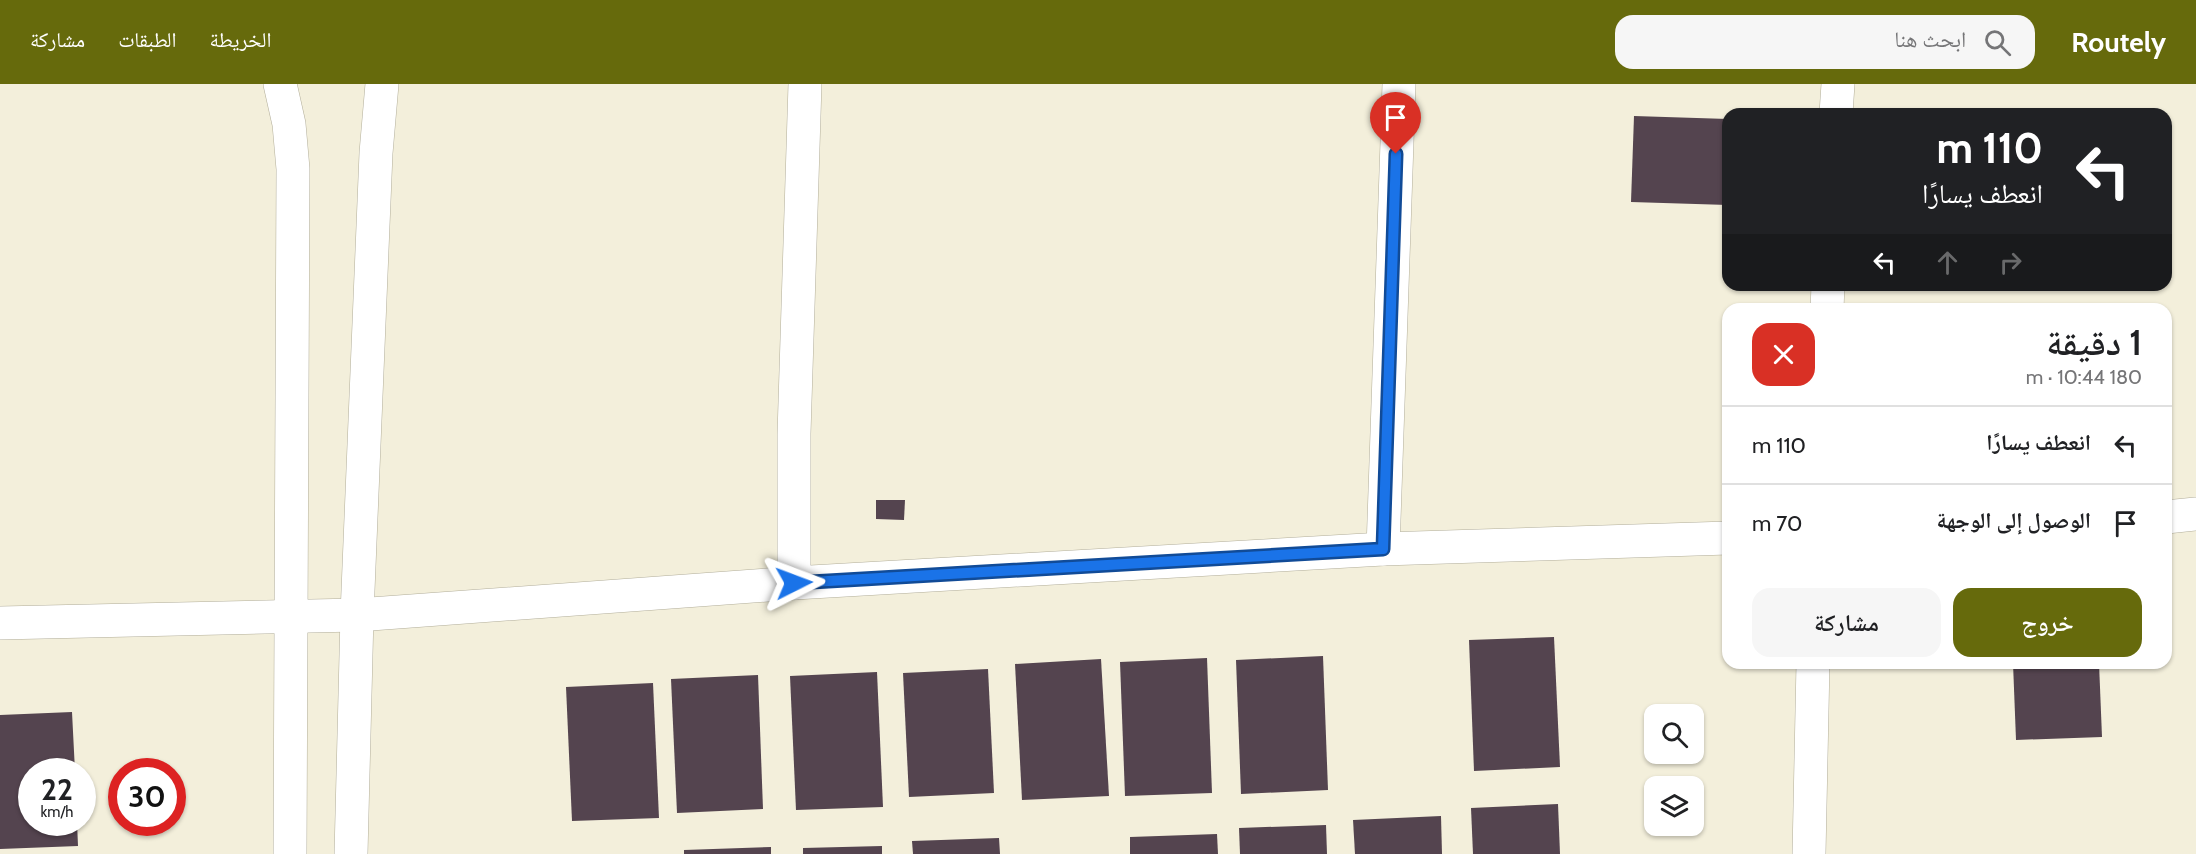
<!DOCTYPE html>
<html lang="ar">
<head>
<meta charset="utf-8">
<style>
	:root { --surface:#fff; --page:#f6f6f6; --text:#202124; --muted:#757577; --line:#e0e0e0; --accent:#666a0c }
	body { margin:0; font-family:Cabin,"Noto Naskh Arabic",sans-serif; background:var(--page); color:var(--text); direction:rtl; height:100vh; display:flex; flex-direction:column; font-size:22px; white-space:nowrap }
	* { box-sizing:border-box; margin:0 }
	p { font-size:20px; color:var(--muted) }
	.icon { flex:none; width:33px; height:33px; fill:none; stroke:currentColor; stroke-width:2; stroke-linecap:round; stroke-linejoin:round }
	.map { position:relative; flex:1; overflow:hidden; direction:ltr }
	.sheet { position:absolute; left:1722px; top:219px; width:450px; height:366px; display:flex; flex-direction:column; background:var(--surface); border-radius:18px; box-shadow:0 2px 4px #0004; direction:rtl }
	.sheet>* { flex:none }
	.hud { position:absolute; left:1722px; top:24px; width:450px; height:183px; border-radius:18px; box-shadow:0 2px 4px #0004; direction:rtl; background:#202124; color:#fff; overflow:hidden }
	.tools { position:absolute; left:1644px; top:620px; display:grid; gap:12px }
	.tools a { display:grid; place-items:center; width:60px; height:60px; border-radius:12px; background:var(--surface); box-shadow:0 2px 4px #0004; font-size:30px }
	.speed { position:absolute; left:18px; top:674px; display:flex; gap:12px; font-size:30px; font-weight:700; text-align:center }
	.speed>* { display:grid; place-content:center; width:78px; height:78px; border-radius:50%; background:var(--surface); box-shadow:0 2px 4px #0004; line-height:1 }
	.speed small { font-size:15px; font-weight:400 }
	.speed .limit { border:9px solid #d22; background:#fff; color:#111 }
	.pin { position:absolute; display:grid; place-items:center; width:51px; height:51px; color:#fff; margin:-62px -26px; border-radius:50% 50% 50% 0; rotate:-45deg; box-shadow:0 0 6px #0007 }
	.pin .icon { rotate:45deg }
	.me { position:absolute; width:66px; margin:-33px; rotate:87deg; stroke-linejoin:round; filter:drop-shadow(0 0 4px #0008) }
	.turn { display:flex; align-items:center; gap:21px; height:126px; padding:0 30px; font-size:27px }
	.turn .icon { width:78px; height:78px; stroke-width:2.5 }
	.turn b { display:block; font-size:42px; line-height:51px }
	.lanes { display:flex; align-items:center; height:57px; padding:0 30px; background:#0003; justify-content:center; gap:30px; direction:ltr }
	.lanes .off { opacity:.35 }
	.round { display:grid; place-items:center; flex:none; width:63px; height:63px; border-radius:18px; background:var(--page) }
	.summary { display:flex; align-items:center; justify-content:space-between; height:102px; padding:0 30px }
	h1 { font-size:36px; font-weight:600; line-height:45px }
	.action { display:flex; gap:12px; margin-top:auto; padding:12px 30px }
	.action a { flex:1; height:69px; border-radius:18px; background:var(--accent); color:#fff; font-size:24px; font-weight:600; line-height:69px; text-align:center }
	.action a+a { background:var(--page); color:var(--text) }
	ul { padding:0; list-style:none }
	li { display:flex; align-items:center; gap:18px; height:78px; padding:0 30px; border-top:2px solid var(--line) }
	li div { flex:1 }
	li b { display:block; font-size:22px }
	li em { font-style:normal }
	header { display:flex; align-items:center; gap:36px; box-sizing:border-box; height:84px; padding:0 30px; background:var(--accent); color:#fff }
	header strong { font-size:28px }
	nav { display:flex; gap:33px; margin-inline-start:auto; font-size:21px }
	.search { width:420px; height:54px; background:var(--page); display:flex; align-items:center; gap:15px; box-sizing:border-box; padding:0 21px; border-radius:18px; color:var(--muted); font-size:22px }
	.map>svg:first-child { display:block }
	.building { fill:#54444f }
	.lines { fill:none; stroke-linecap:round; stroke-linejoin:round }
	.minor-casing { stroke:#b2ae9a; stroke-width:34 }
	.minor { stroke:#fff; stroke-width:33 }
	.route-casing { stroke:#114b97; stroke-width:15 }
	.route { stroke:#1a73e8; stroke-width:10 }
</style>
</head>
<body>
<header>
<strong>Routely</strong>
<div class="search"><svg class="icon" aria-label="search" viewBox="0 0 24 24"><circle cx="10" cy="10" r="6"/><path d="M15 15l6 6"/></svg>ابحث هنا</div>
<nav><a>الخريطة</a><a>الطبقات</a><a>مشاركة</a></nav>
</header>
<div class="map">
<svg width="2196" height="770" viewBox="0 0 2196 770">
	<rect width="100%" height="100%" fill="#f3efdb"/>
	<g class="building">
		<path d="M1634,32L1728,35V121L1631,118Z"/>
		<path d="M876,416H905L904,436L876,435Z"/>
		<path d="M1554,553L1560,683L1474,687L1469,556Z"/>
		<path d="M1323,572L1328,706L1241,710L1236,576Z"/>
		<path d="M1207,574L1212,709L1125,712L1120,578Z"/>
		<path d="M1101,575L1109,712L1022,716L1015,580Z"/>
		<path d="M2013,579H2099L2102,653L2016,656Z"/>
		<path d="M988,585L994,709L909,713L903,589Z"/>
		<path d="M877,588L883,723L796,726L790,592Z"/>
		<path d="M758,591L763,725L677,729L671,595Z"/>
		<path d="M653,599L659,734L572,737L566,603Z"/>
		<path d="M72,628L75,687H32V738H77L78,762L0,765V631Z"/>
		<path d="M1558,720L1560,770H1473L1471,724Z"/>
		<path d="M1441,732L1442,770H1355L1353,736Z"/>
		<path d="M1326,741L1327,770H1240L1239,744Z"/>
		<path d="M1217,750L1218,770H1130V753Z"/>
		<path d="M999,754L1000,770H913L912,757Z"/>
		<path d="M882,762V770H803V764Z"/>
		<path d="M771,763V770H684V766Z"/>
	</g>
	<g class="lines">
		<defs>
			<g id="minor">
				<path d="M280,0L289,40L293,85L290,770"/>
				<path d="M1836,30L1838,0"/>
				<path d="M1827,225L1828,201"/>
				<path d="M2166,433L2196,430"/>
				<path d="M1383,465L1399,0"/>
				<path d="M794,499V350L805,0"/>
				<path d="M0,539L357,531L794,499L1383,465L1728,454"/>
				<path d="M351,770L357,531L376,69L382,0"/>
				<path d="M1809,770L1813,579"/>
			</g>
		</defs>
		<use href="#minor" class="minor-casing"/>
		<use href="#minor" class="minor"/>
	</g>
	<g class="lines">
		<defs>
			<path id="route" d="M794,499L1383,465L1396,70"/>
		</defs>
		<use href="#route" class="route-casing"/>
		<use href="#route" class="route"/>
	</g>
</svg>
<div class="tools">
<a><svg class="icon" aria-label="search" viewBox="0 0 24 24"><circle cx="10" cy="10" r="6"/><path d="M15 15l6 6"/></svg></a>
<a><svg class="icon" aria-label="layers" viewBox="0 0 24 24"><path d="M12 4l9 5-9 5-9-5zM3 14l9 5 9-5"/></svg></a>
</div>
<div class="speed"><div>22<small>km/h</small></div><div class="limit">30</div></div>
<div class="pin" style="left:1396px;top:70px;background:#d93025"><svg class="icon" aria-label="arrive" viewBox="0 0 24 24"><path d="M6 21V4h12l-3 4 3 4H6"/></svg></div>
<svg class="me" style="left:794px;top:499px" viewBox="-20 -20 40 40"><path d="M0-17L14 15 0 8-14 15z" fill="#1a73e8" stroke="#fff" stroke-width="4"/></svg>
<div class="hud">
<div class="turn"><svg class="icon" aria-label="left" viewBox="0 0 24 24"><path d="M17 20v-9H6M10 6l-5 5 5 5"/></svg><div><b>110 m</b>انعطف يسارًا</div></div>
<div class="lanes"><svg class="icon" aria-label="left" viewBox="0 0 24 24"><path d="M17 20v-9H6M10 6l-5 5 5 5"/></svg><svg class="icon off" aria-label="ahead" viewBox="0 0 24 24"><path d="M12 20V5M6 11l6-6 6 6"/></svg><svg class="icon off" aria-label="right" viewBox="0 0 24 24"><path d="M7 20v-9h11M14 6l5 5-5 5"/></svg></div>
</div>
<section class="sheet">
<div class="summary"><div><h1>1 دقيقة</h1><p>180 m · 10:44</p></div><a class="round" style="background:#d93025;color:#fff"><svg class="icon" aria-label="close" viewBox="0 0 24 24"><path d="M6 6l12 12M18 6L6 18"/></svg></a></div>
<ul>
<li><svg class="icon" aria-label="left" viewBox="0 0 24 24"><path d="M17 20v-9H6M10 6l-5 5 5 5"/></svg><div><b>انعطف يسارًا</b></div><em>110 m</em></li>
<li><svg class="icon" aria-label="arrive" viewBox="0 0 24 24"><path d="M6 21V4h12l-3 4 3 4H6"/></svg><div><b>الوصول إلى الوجهة</b></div><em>70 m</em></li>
</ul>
<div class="action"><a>خروج</a><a>مشاركة</a></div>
</section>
</div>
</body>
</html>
